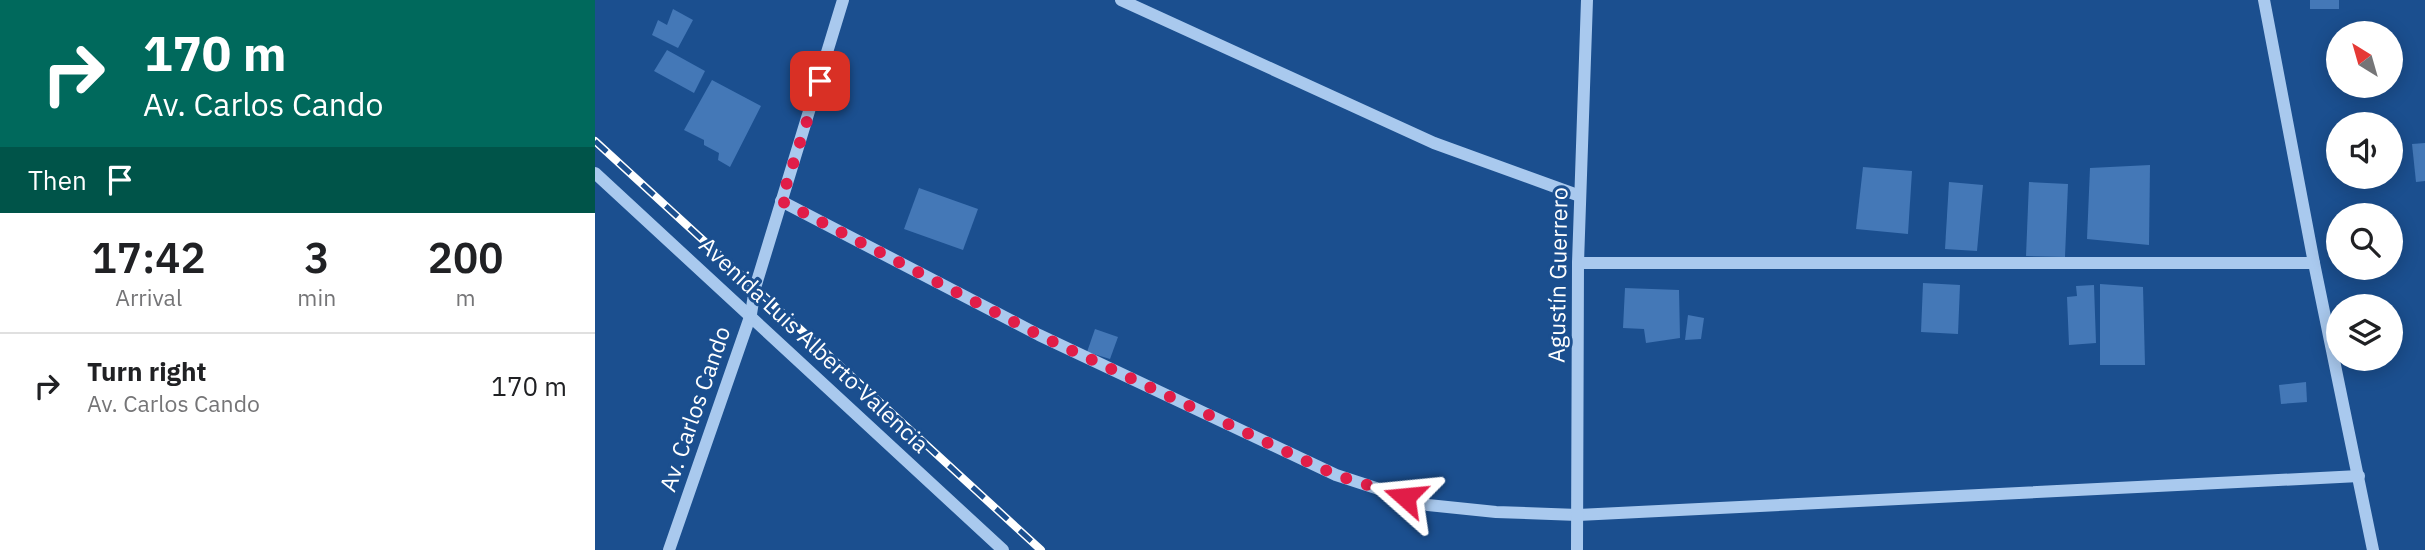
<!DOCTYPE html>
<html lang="en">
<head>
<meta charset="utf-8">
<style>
	:root { --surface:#fff; --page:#f2f2f2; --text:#202124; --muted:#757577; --line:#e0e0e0 }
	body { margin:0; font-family:"IBM Plex Sans",sans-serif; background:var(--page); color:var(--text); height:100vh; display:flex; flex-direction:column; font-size:26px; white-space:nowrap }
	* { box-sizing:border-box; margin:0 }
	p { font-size:23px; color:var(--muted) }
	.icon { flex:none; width:38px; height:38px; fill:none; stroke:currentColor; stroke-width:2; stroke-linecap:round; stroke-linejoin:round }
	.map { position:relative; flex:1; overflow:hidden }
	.side { display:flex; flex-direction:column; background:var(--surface); width:595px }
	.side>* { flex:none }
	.hud { background:#00695c; color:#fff; overflow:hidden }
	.needle { width:46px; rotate:323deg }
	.tools { position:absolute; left:1731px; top:21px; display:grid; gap:14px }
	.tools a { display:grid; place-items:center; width:77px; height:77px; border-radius:50%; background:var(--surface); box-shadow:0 4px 18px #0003; font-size:35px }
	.pin { position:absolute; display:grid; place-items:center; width:60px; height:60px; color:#fff; margin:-30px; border-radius:14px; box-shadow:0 4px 10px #0006 }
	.me { position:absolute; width:77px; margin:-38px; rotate:288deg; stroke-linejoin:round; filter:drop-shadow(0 0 5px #0008) }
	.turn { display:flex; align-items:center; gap:24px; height:147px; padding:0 28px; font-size:32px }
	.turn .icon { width:91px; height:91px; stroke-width:2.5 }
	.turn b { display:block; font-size:49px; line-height:60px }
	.then { display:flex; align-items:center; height:66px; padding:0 28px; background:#0003; gap:14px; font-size:26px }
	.eta { display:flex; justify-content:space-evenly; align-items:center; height:119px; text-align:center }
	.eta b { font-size:42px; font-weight:600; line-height:49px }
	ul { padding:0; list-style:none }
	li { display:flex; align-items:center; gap:21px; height:105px; padding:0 28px; border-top:2px solid var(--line) }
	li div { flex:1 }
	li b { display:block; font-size:26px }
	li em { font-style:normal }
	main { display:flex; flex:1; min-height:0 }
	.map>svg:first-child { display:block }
	.building { fill:#4478b7 }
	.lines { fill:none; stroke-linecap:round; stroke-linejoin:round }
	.minor { stroke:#a9c9ee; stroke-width:12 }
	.rail-casing { stroke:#fff; stroke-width:8 }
	.rail { stroke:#1b4f8f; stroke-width:5; stroke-dasharray:16; stroke-linecap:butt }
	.route { stroke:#e11d48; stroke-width:12; stroke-dasharray:0 21.6 }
	.labels { text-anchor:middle; stroke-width:6; stroke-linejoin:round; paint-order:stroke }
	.street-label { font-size:23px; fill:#fff; stroke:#1b4f8f }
</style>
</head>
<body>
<main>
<section class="side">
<div class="hud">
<div class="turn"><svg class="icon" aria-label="right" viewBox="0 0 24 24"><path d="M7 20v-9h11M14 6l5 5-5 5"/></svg><div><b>170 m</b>Av. Carlos Cando</div></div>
<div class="then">Then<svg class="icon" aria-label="arrive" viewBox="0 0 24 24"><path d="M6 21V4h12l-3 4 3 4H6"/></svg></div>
</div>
<div class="eta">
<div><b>17:42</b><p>Arrival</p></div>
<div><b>3</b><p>min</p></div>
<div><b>200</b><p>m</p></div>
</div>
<ul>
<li><svg class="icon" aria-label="right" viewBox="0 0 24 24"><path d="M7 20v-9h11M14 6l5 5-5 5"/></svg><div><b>Turn right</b><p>Av. Carlos Cando</p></div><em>170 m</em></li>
</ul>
</section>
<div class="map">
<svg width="1830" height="550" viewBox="0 0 1830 550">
	<rect width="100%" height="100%" fill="#1b4f8f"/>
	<g class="building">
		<rect x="1715" y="0" width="29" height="9"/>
		<path d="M78,9L98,20L83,48L57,35L63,20L72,25Z"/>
		<path d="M72,50L110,71L99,93L59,71Z"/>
		<path d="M117,80L166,106L135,167L123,160L124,153L109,145V140L89,130Z"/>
		<path d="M1830,143V181L1821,182L1817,144Z"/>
		<path d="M1555,165L1554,245L1492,239L1495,168Z"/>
		<path d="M1268,167L1317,171L1313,234L1261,229Z"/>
		<path d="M1354,182L1388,185L1382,251L1350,249Z"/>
		<path d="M1434,182L1473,184L1470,257L1431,256Z"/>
		<path d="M324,188L383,209L368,250L309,229Z"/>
		<path d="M1328,283L1365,285L1363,334L1326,332Z"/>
		<path d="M1505,284L1548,287L1550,365H1505Z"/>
		<path d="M1499,285L1501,343L1474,345L1472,297L1482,296L1481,286Z"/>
		<path d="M1030,288L1084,290L1085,338L1051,343L1049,329L1028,328Z"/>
		<path d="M1093,315L1109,318L1106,339L1090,340Z"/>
		<path d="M500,329L523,337L515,359L492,352Z"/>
		<path d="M1711,382L1712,402L1686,404L1684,385Z"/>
	</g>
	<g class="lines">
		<g class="minor">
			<path d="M526,0L839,143L985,196"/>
			<path d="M1669,0L1719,263L1778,550"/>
			<path d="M0,173L408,550"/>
			<path d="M186,201L444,335L741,475L833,505L901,512L983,515L1764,476"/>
			<path d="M983,263H1719"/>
			<path d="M74,550L156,314L160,288L248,0"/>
			<path d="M982,550L983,263L992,0"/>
		</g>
		<defs>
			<path id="rail" d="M0,141L446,550"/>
		</defs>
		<use href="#rail" class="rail-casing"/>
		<use href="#rail" class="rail"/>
	</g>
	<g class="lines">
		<path class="route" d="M225,81L186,201L444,335L741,475L810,497"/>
	</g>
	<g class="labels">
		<g class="street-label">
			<text transform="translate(963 275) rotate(-89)" y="8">Agustín Guerrero</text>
			<text transform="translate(219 345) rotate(43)" y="8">Avenida Luis Alberto Valencia</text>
			<text transform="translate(100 409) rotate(-71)" y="8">Av. Carlos Cando</text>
		</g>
	</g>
</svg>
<div class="tools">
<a><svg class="needle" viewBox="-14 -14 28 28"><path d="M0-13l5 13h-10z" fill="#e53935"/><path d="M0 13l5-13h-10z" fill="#757577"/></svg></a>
<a><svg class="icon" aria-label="sound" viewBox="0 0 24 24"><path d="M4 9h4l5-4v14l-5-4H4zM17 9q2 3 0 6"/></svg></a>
<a><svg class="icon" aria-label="search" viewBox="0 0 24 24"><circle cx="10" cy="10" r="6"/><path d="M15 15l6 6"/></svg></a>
<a><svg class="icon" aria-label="layers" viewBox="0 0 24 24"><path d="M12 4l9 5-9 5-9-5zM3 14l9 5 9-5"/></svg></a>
</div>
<div class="pin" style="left:225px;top:81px;background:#d93025"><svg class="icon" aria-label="arrive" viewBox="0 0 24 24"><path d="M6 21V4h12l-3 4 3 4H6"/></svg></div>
<svg class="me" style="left:810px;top:497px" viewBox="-20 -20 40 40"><path d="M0-17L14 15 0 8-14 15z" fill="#e11d48" stroke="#fff" stroke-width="4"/></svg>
</div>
</main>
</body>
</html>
